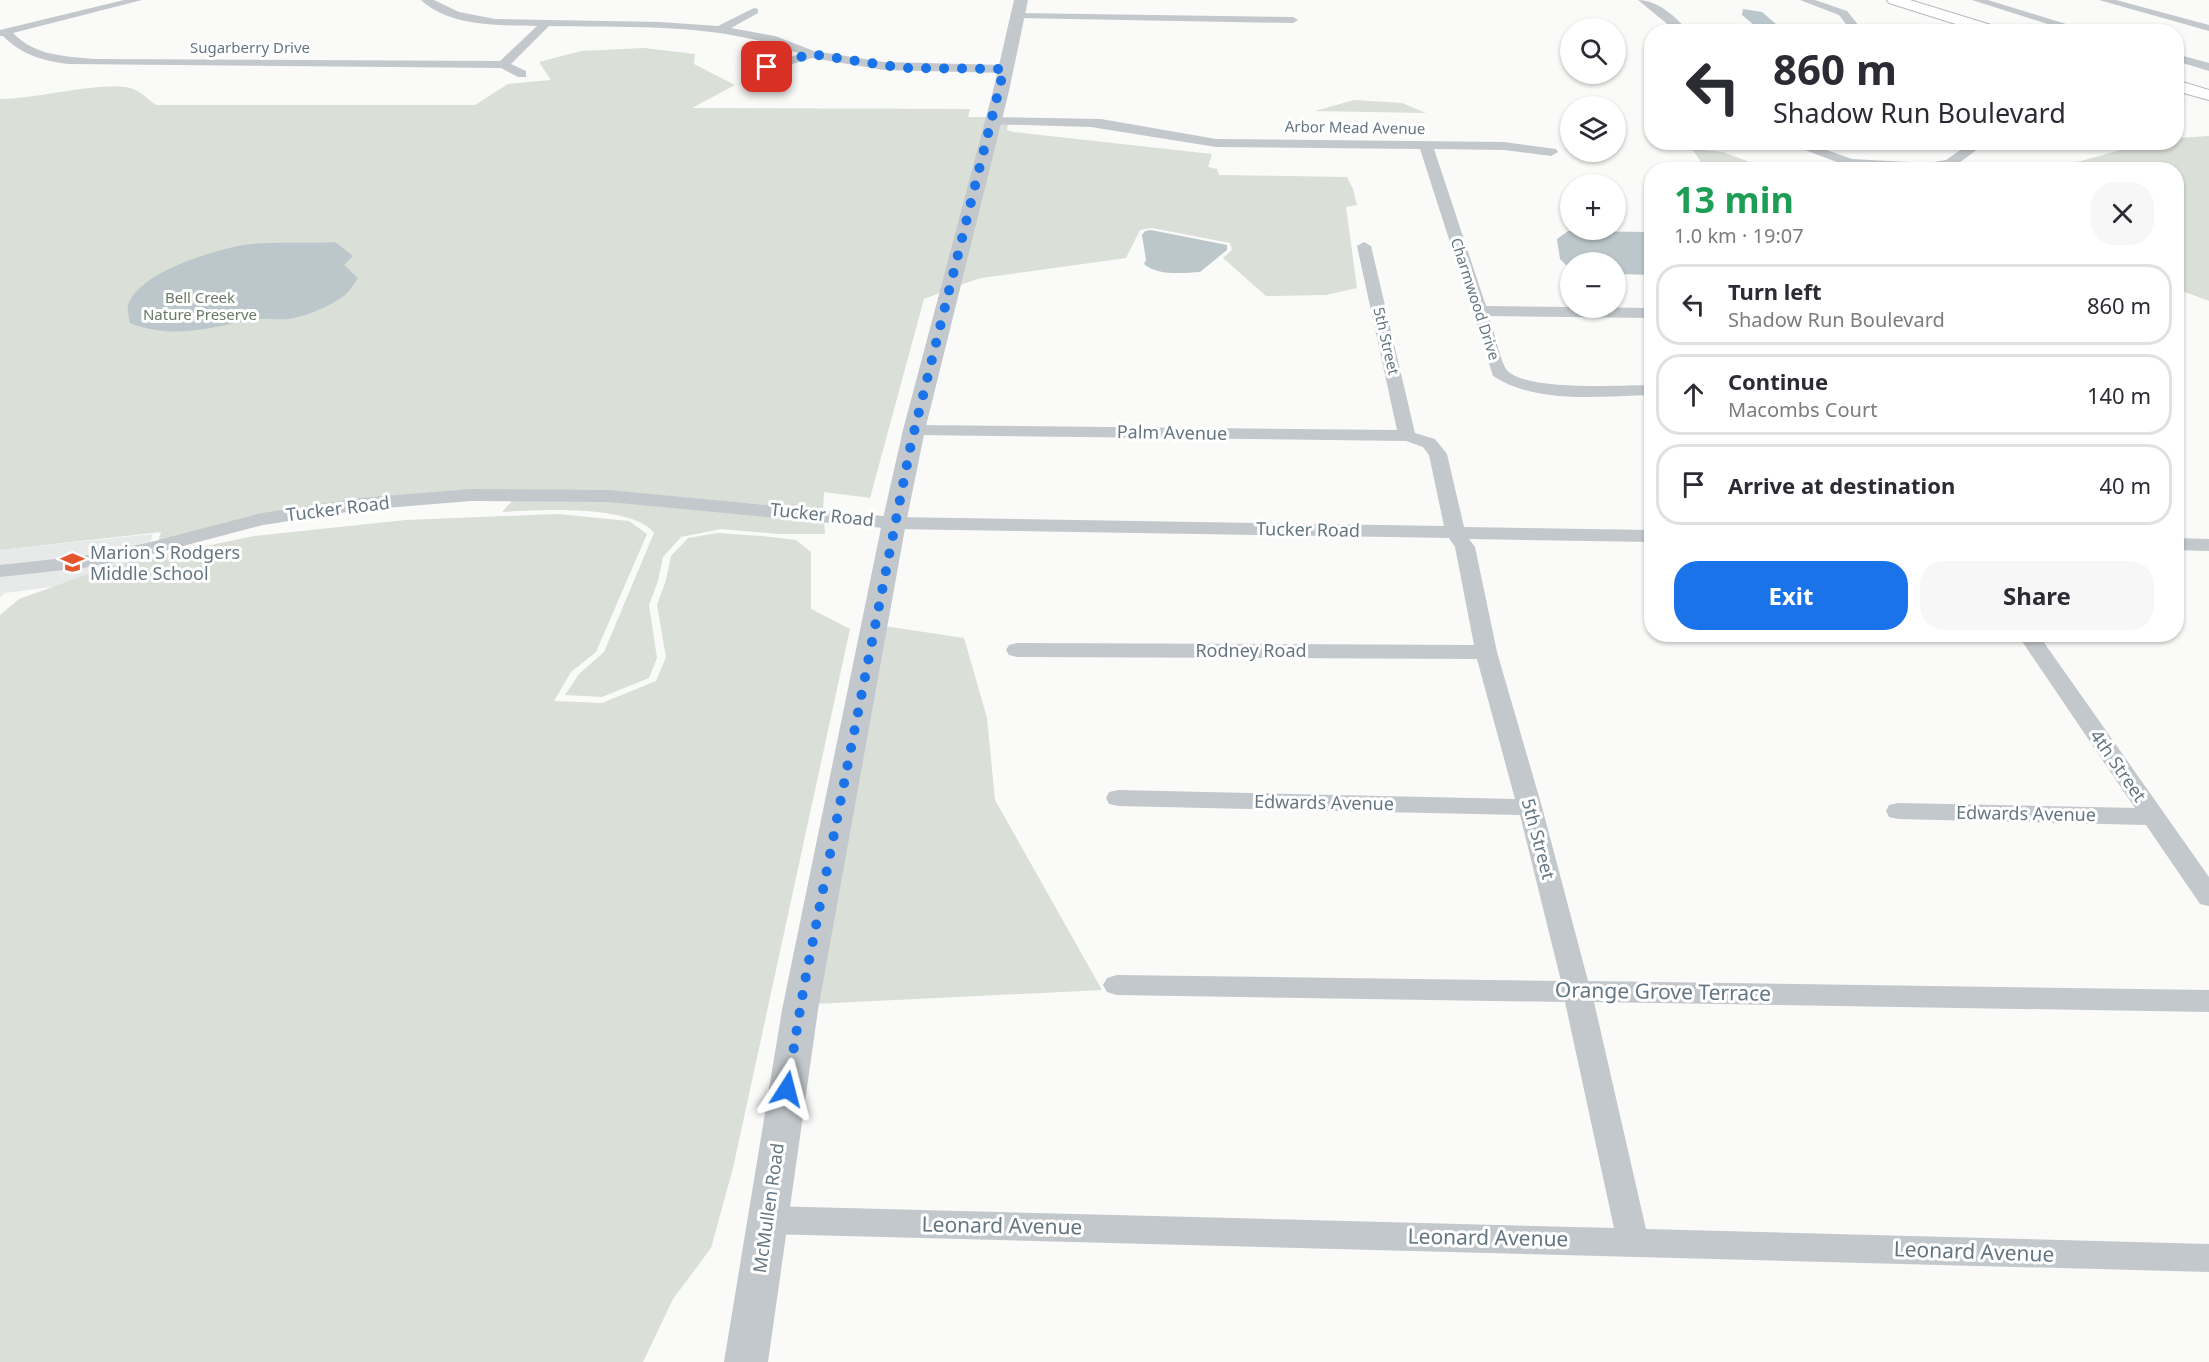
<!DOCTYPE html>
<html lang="en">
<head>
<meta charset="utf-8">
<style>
	:root { --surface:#fff; --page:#f7f7f7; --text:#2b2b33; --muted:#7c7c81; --line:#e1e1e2; --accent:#1a73e8 }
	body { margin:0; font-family:"Noto Sans",sans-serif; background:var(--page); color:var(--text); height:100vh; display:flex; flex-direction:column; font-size:22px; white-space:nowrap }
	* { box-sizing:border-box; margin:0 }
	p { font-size:20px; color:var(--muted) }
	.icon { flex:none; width:33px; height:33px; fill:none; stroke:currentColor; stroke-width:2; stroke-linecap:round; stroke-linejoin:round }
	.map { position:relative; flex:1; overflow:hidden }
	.sheet { position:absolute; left:1644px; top:162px; width:540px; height:480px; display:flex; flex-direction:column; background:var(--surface); border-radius:24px; box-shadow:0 2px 4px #0004 }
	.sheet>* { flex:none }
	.banner { position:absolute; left:1644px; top:24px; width:540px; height:126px; border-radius:24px; box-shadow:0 2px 4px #0004; background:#fff; color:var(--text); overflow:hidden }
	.tools { position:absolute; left:1560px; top:18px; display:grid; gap:12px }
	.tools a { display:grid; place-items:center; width:66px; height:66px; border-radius:50%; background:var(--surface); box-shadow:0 2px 4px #0004; font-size:30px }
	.pin { position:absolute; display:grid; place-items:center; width:51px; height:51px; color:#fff; margin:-26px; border-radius:12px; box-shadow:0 3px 9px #0006 }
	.me { position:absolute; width:66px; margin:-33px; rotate:9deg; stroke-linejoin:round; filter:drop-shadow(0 0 4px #0008) }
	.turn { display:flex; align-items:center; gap:21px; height:126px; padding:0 30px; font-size:27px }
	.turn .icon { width:78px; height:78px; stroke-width:2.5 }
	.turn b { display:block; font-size:42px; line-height:51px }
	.round { display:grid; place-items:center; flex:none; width:63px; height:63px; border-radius:24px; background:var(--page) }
	.headline { display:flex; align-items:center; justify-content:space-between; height:102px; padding:0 30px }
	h1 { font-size:36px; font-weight:700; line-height:45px; color:#1e9e55 }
	.cta { display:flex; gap:12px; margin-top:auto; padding:12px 30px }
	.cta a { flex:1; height:69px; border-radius:24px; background:var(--accent); color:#fff; font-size:24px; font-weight:700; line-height:69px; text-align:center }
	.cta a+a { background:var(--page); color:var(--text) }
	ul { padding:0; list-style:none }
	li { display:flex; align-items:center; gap:18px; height:81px; margin:0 12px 9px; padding:0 18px; border:3px solid var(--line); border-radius:24px }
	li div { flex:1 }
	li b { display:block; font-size:22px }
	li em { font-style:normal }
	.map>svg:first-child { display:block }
	.built { fill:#e8e9e9 }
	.green { fill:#dadfd7 }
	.water { fill:#bbc7cb }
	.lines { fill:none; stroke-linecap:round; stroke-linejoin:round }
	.secondary-casing { stroke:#b3babf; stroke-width:2 }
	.minor { fill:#c3c8cc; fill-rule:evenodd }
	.tertiary { fill:#c3c8cc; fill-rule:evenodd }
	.secondary { fill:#fff; fill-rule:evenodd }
	.route { stroke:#1a73e8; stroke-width:10; stroke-dasharray:0 18 }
	.labels { text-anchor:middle; stroke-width:6; stroke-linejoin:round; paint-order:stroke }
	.far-street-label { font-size:15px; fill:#657683; stroke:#fff }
	.far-park-label { font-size:15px; fill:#687a64; stroke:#fff }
	.street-label { font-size:18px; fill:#657683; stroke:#fff }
	.poi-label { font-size:18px; fill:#657683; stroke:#fff; text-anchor:start }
	.near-street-label { font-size:21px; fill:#657683; stroke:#fff }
</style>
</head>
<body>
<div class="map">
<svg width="2209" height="1362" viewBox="0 0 2209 1362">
	<rect width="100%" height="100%" fill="#fafaf8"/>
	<path class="built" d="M153,534L139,576L5,593L0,597V550Z"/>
	<g class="green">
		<path d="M644,48L695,54L694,64L735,85L692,108L970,109L968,117H987L942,292L924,299L870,498L824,492L823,510L613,491L473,490L158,542L161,532L0,550V99C32,100 110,79 133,89C141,92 149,100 156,105H475L508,84L551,80L539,62L581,51Z"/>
		<path d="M1354,100L1402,103L1426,113L1315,111Z"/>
		<path d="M997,123H1008L1007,130L1013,132L1212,154L1208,167L1217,169L1219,175L1347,177L1353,189L1357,205L1346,207L1357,288L1326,295L1266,296L1223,258L1232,250L1230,243L1152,228L1140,230L1126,258L981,278L957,286Z"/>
		<path d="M2209,136V301L2177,289L2176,170L2062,169L2077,162L2147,143L2176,142L2177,138Z"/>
		<path d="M1692,149L1723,152L1768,169H1706Z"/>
		<path d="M513,500L606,501L824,520L825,534H780L721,529L681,537L663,557L658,581L649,605L657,658L649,678L602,697L565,695L579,674L604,652L654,533C632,504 537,510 502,512Z"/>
		<path d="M557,514L629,521L647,534L596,652L571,672L554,701L602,703L656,681L666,657L657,605L666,580L671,556L688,538L718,533L762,536L796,540L811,552V609L850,629L733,1168L711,1248L673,1299L643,1362H0V615L19,599L111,566L254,536L406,520Z"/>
		<path d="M884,626L964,638L987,718L995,800L1102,990L813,1004Z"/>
	</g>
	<g class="water">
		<path d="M1743,9L1762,12L1784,31H1761L1742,15Z"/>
		<path d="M1151,230L1227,245V250L1200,272C1183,273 1157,276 1144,264L1146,260L1142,235L1145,231Z"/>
		<path d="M1568,231L1651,232V275L1616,274V262H1570V269L1560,259L1557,239Z"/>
		<path d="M335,242L353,256L344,265L358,278C354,284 349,292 344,296C328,307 307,316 289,319C278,320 267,318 257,319C211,326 176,341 130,323C129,318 127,310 128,305C139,272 212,251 243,245C273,241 305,244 335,242Z"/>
	</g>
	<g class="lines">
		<defs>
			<g id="secondary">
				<path d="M1887,0H1910L2004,29L2006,32H1981L1889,3Z"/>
				<path d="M2176,80L2209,90V100L2176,91Z"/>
			</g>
		</defs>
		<use href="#secondary" class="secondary-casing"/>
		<g class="minor">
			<path d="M124,0H142L13,33C35,56 64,56 94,59L500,61L537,26C500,25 450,27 421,0H434L459,12L495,19L660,22L718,26L754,8L758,9V13L731,28L775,36L814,51L884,62L1004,65L1010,69L1004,73L884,70L812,58L746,78L742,77V71L800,54C721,22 633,28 549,26L511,64L526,71V77H518L501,68L69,64C43,61 22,55 3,36H0V30Z"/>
			<path d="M1638,0C1658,0 1676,17 1689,32H1677Z"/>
			<path d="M1800,0H1815L1847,11L1864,32H1852L1839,15Z"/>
			<path d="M1972,0H1988L2092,32H2073Z"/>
			<path d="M2099,0H2116L2209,25V31Z"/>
			<path d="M1017,13L1293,17L1298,20L1293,23L1013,18L1012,16Z"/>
			<path d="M2176,54L2209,63V71L2176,61Z"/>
			<path d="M991,117L1101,119L1216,139L1504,142L1556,149L1558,152L1551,156L1504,150L1434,149L1486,306L1652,308V318L1489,316C1493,328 1500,359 1506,369C1523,392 1624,385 1652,385V395C1601,396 1538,405 1493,376L1420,149L1216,147L1091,127L987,124L985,121Z"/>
			<path d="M1784,142H1804L1852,159L1928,163L1946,160L1972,142H1987L1955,166L1936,170L1850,167Z"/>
			<path d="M1364,242L1371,246L1415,433L1435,439L1447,454L1464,527L1652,530V542L1469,539L1475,547L1497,652L1542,807L1588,981L2209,990V1012L1594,1002L1646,1229L2209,1244V1272L767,1234L756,1230L751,1220L756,1210L767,1206L1614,1228L1565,1002L1117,995L1107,992L1103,985L1107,978L1117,975L1561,981L1520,815L1118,806L1109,804L1106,798L1109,792L1118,790L1515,799L1477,659L1017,657L1009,655L1006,650L1009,645L1017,643L1474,645L1455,547L1449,538L894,529L609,502L471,501L361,510L263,525L149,555L83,568L0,577V565L83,556L147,543L262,513L361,498L471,489L609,490L894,517L1444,526L1429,455L1423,447L1406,441L914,435L908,434L905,430L908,426L914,425L1397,430L1357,246Z"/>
			<path d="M2176,538L2209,539V551L2176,550Z"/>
			<path d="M2017,634H2038L2209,877V906L2200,904L2146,825L1898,819L1889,817L1886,811L1889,805L1898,803L2135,808Z"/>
		</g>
		<path class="tertiary" d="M1014,0H1028L1009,91L925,430L906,523L818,1010L768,1362H724L782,1010L882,523L903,430L993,91Z"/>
		<use href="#secondary" class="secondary"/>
	</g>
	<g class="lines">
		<path class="route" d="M767,67L811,54L903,68L1004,69L911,444L804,986L787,1089"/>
	</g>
	<defs>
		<symbol id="school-bare" viewBox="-9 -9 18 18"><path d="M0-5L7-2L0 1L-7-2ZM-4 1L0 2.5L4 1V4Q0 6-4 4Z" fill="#e4572e" stroke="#fff" stroke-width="2.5" paint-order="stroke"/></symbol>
	</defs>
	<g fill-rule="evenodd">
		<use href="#school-bare" x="56" y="546" width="33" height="33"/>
	</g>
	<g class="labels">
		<g class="far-street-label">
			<text x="250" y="53">Sugarberry Drive</text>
			<text transform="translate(1355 128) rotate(1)" y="5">Arbor Mead Avenue</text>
			<text transform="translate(1475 299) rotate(72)" y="5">Charmwood Drive</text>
			<text transform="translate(1386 341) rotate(77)" y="5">5th Street</text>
		</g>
		<g class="far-park-label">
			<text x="200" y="303">Bell Creek<tspan x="200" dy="17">Nature Preserve</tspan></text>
		</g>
		<g class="street-label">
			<text transform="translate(1172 433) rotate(1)" y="6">Palm Avenue</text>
			<text transform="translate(338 509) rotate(-7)" y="6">Tucker Road</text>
			<text transform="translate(822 515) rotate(6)" y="6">Tucker Road</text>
			<text transform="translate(1308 530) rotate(1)" y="6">Tucker Road</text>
			<text x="1251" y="657">Rodney Road</text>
			<text transform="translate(2118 766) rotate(55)" y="6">4th Street</text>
			<text transform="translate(1324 803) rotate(1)" y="6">Edwards Avenue</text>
			<text transform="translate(2026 814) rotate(1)" y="6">Edwards Avenue</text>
			<text transform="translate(1538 839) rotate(75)" y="6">5th Street</text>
			<text transform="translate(769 1208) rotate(-82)" y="6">McMullen Road</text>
		</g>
		<g class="poi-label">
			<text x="90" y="559">Marion S Rodgers<tspan x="90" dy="21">Middle School</tspan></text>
		</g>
		<g class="near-street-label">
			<text transform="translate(1663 992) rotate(1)" y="7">Orange Grove Terrace</text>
			<text transform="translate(1002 1226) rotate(1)" y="7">Leonard Avenue</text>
			<text transform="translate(1488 1238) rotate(1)" y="7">Leonard Avenue</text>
			<text transform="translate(1974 1252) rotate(2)" y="7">Leonard Avenue</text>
		</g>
	</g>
</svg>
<div class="tools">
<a><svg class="icon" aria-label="search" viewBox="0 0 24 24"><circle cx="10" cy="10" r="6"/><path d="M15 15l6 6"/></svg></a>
<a><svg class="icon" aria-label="layers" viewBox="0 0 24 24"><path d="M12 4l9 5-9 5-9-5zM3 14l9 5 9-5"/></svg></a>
<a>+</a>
<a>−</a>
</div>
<div class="pin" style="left:767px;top:67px;background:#d93025"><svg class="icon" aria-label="arrive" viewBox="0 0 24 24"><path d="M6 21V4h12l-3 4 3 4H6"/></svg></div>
<svg class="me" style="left:787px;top:1089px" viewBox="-20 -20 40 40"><path d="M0-17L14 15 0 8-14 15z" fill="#1a73e8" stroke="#fff" stroke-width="4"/></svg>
<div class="banner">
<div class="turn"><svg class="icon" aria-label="left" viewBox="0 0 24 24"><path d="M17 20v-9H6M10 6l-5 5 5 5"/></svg><div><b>860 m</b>Shadow Run Boulevard</div></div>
</div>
<section class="sheet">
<div class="headline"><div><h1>13 min</h1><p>1.0 km · 19:07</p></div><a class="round"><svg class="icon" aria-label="close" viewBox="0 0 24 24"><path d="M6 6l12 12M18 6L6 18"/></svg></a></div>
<ul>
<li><svg class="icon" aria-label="left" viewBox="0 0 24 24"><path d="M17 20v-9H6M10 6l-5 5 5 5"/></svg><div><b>Turn left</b><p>Shadow Run Boulevard</p></div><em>860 m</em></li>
<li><svg class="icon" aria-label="ahead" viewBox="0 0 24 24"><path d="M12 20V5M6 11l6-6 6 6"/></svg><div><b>Continue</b><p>Macombs Court</p></div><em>140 m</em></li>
<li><svg class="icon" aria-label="arrive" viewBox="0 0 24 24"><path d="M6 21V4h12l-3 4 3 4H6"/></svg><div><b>Arrive at destination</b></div><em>40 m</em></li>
</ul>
<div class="cta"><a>Exit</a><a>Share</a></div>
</section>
</div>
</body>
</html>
